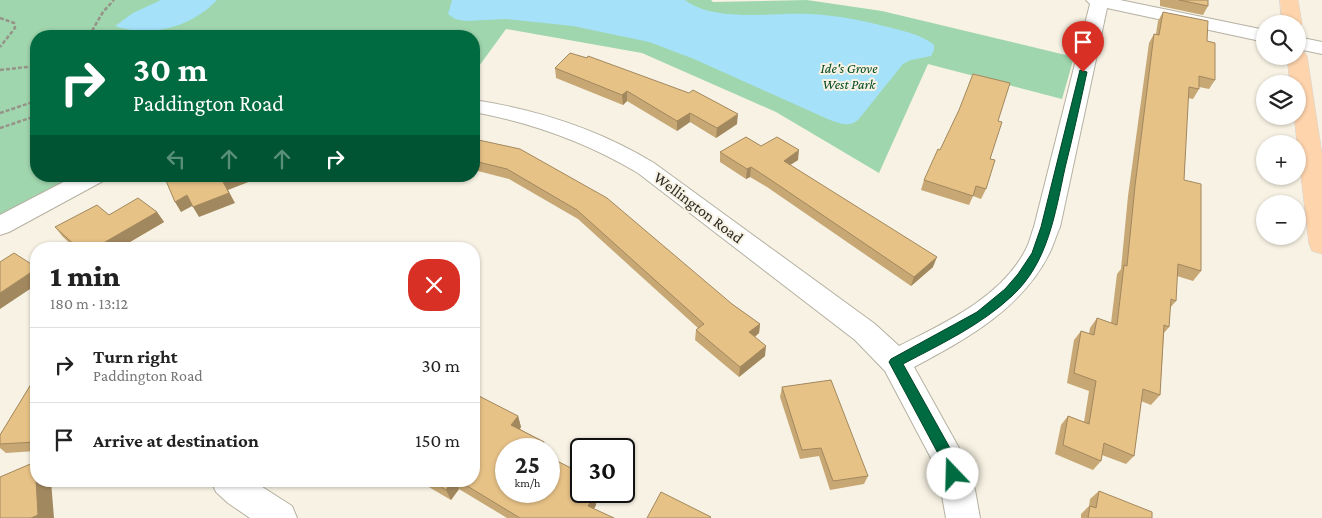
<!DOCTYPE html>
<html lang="en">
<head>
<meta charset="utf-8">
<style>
	:root { --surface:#fff; --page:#f2f2f2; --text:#222; --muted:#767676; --line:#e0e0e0 }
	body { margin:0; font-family:"Crimson Pro",serif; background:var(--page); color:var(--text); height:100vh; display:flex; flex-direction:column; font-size:19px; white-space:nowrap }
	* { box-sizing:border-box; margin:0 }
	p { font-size:16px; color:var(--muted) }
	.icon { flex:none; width:28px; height:28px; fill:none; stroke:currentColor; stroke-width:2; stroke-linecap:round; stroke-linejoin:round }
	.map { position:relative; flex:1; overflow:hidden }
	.drawer { position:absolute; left:30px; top:242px; width:450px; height:245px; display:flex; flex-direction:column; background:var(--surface); border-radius:20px; box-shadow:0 1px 4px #0004 }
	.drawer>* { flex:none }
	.banner { position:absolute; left:30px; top:30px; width:450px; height:152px; border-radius:20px; box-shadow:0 1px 4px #0004; background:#006a41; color:#fff; overflow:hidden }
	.fabs { position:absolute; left:1256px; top:15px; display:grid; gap:10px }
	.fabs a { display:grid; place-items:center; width:50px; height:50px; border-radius:50%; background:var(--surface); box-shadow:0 1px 4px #0004; font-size:25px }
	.speed { position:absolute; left:495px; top:438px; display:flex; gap:10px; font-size:25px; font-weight:700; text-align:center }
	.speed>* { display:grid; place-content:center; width:65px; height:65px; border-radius:50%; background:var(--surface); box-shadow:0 1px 4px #0004; line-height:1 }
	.speed small { font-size:12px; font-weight:400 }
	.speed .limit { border:2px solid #111; border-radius:8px; background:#fff; color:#111 }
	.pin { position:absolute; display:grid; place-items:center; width:42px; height:42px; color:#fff; margin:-51px -21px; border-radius:50% 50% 50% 0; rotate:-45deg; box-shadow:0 0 5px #0007 }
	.pin .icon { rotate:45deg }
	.me { position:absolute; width:55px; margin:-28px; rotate:339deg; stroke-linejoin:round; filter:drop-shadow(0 0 4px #0008) }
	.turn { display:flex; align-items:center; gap:18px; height:105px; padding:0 20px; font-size:22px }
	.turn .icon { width:65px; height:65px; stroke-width:2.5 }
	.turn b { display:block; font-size:35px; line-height:42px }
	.lanes { display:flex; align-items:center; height:48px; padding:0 20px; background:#0003; justify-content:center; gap:25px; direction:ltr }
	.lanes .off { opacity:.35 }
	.round { display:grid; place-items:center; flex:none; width:52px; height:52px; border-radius:20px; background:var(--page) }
	.overview { display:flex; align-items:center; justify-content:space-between; height:85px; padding:0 20px }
	h1 { font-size:30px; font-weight:800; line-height:38px }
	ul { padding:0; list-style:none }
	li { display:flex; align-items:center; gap:15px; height:75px; padding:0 20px; border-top:1px solid var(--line) }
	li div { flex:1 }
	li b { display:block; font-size:19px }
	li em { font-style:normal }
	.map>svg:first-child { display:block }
	.green { fill:#9fd6ad }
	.water { fill:#a5e1f9 }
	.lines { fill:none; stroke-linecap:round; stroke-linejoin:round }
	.minor-casing { stroke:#b5b1a2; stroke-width:2 }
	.major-casing { stroke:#d5d4d3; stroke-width:1 }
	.path { stroke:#969388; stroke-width:2.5; stroke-dasharray:4 2; stroke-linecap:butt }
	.minor { fill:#fff; fill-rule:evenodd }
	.major { fill:#fed4ad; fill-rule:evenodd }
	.wall { fill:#c7a774 }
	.shaded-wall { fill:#a2885e }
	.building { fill:#e7c287; stroke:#a2885e }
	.route { fill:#006a41; stroke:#00452a }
	.labels { text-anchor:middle; stroke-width:4; stroke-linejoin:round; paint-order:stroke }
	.far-park-label { font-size:14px; font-style:italic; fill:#004821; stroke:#f7f2e3 }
	.street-label { font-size:16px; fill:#2b2a24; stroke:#f7f2e3 }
</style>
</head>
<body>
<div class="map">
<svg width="1322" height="518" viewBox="0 0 1322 518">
	<rect width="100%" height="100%" fill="#f7f2e3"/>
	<path class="green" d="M0,0H711L713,2L807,0L882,11L1074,57L1062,99L928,64L879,173L776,112L642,53L506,29L474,73V36H36V176H76L0,217Z"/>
	<g class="water">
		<path d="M161,0H217C192,27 150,38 115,26L133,13Z"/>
		<path d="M452,0H685C715,23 772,12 809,14C837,15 865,21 892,28C907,32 922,35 934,45V50L931,56L911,60L903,64L858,120C849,128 840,123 830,120L694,59L649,42L573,26L506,19L466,21L455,19L448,14Z"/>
	</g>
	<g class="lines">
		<defs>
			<g id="minor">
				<path d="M1086,0H1120L1265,30V42L1107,8L1060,227C1056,235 1054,244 1050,252C1022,309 968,338 914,367L964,457L975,490L980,518H946L941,490L932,460L885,371L855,340L638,173C586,142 533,123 474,112V100C539,110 598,129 654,163L875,324L899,346C945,323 1002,297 1026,249C1030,242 1031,234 1034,227L1090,4Z"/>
				<path d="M1298,37L1322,42V54L1298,49Z"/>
				<path d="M75,176H107L103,181L9,232L0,235V215Z"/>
				<path d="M211,481H253L292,506L297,518H250L228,503L216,492Z"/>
			</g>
			<g id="major">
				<path d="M1280,0H1298L1302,24L1299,28L1298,24H1282Z"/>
				<path d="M1298,50L1304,52L1307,56L1322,154V254L1312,251L1309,244L1294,116H1298V84H1290L1287,56H1298Z"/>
			</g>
		</defs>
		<use href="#minor" class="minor-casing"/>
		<use href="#major" class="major-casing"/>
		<g class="path">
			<path d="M0,18L14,23L15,28L0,47"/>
			<path d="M89,36L103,12L114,0"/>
			<path d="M0,70L36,66"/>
			<path d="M0,113L36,101"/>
			<path d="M0,128L36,116"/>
		</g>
		<use href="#minor" class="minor"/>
		<use href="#major" class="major"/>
	</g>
	<g class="wall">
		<path d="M1160,0H1208V6L1203,15L1160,6Z"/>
		<path d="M1163,12L1207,41L1215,80L1209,89L1199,87V89L1193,99L1188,98L1184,180L1201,271L1193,281L1177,276L1176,301L1170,308L1169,327L1164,333L1160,395L1151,405L1141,401L1134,456L1126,464L1102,455L1101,461L1093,470L1055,454L1061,425L1068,416L1084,422L1089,391L1067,383L1074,340L1081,331L1089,334L1090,328L1097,318L1111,323L1117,274L1121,269L1128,196L1149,43L1154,34H1156L1158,21Z"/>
		<path d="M555,68L737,124L716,138L690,122L677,131L627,101L623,105L556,78Z"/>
		<path d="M998,121L990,159L986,189L981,199L973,196L969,205L921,190L924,180Z"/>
		<path d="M474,139L732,304L760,324L759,333L755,337L765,356L739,377L695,340L696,330L698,328L578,219L509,179L474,170Z"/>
		<path d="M761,146L798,160L790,165L933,267L911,286L767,187L750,177L746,179L720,162V152Z"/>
		<path d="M157,212L164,222L118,249H76L63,237L55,227L109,215Z"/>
		<path d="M36,376V451L6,453L0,448V435Z"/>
		<path d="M782,387L868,476L864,484L830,490L819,456L800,459L780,397Z"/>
		<path d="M518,416L521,427L520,429L544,442L546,449H506L581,491L596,505L594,509L614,518H507L459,489L451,500L422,483L421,481H474Z"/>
		<path d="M1099,491L1152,518H1081V514L1089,506L1090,499Z"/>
	</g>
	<g class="shaded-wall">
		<path d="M627,91V101L623,105L622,95Z"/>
		<path d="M690,113V122L677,131V121Z"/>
		<path d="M738,114L737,124L716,138L717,128Z"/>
		<path d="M799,150L798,160L782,170L784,161Z"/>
		<path d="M751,167L750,177L746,179L747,169Z"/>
		<path d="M232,176H264L228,190L235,203L199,217L193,207L222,180Z"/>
		<path d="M187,195L194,205L181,212L175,202Z"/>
		<path d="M157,212L164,222L118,249H93Z"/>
		<path d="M937,257L933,267L911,286L914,277Z"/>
		<path d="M36,269V285L0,309V293Z"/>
		<path d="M760,324L759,333L748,342L749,332Z"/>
		<path d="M766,346L765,356L739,377L740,367Z"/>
		<path d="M518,416L521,427L515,436L511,425Z"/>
		<path d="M544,442L546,449H540Z"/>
		<path d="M35,462L36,463V481H51L54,518H31Z"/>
		<path d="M581,480V491L577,486Z"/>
		<path d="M452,481H456L459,489L451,500L446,490Z"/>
		<path d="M595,494L596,505L590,516L588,506Z"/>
	</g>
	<g class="building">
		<path d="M1179,0H1208V6Z"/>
		<path d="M1163,12L1208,21L1207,41L1215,43V80L1199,76V89L1189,87L1184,180L1201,184V271L1178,264L1176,301L1171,299L1169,327L1164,325L1160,395L1143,389L1134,456L1104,443L1101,461L1063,445L1068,416L1089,424L1096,381L1074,373L1081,331L1094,335L1097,318L1117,325L1124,265L1127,266L1135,186L1154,34L1159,35Z"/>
		<path d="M570,53L587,58L588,56L689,93L693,90L738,114L717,128L690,113L677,121L627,91L622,95L555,68Z"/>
		<path d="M973,74L1010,83L998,121L1002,122L990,159L995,160L986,189L976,186L973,196L924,180L938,149L940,150L959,110Z"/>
		<path d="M746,137L761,146L777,137L799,150L784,161L937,257L914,277L768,178L751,167L747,169L720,152Z"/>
		<path d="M474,139L520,149L607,198L732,304L760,324L749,332L766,346L740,367L696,330L704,324L577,210L507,169L474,161Z"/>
		<path d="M164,176H232L222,180L229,193L193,207L187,195L175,202Z"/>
		<path d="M138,198L157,212L93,249H79L55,227L97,205L109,215Z"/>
		<path d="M14,253L36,267V269L0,293V262Z"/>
		<path d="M36,376V442L0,444V435Z"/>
		<path d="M831,380L868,476L833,481L821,448L802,450L782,387Z"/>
		<path d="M479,396L518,416L511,425L544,442L540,449H506V491H549V457L581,473V480L577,486L581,488V491H588L595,494L588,506L614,518H520L459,481H474V402Z"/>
		<path d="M35,462L38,515L31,518H0V477Z"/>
		<path d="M432,481H452L446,490Z"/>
		<path d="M1099,491L1152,512V518H1088L1090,506L1096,508Z"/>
		<path d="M661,492L711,517L710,518H647Z"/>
	</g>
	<path class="route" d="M1080,70L1087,72C1080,104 1073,136 1065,168C1055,214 1048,263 1012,296C981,325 941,344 903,364L955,457L960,474L958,478L953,480L948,478L941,459L889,362L891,359L977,312L1005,289L1018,274L1032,253L1041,227Z"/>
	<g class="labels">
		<g class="far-park-label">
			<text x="849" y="73">Ide's Grove<tspan x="849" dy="16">West Park</tspan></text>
		</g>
		<g class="street-label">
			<text transform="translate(699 207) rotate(37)" y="6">Wellington Road</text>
		</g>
	</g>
</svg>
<div class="fabs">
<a><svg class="icon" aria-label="search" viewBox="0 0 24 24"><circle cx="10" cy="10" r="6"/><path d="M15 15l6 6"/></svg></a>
<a><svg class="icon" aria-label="layers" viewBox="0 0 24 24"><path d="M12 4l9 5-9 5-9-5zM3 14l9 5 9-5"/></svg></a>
<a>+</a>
<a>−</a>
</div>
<div class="speed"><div>25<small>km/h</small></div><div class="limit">30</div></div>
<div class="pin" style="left:1083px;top:72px;background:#d93025"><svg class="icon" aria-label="arrive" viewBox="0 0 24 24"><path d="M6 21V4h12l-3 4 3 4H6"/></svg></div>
<svg class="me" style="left:953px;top:474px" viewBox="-20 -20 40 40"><circle r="19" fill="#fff"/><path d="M0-13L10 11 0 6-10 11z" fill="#006a41"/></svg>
<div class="banner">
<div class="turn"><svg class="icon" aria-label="right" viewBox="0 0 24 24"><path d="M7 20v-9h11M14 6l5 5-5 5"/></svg><div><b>30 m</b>Paddington Road</div></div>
<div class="lanes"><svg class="icon off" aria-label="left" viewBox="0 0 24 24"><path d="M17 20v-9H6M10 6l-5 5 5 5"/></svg><svg class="icon off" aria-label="ahead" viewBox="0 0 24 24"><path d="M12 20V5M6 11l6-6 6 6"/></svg><svg class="icon off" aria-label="ahead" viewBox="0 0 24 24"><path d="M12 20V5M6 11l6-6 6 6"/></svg><svg class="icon" aria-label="right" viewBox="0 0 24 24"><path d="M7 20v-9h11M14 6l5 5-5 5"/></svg></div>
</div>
<section class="drawer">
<div class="overview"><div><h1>1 min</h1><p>180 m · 13:12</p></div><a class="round" style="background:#d93025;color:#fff"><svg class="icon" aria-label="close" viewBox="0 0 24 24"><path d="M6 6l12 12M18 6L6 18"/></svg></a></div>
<ul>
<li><svg class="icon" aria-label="right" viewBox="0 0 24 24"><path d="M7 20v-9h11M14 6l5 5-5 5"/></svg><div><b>Turn right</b><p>Paddington Road</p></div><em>30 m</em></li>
<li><svg class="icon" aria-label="arrive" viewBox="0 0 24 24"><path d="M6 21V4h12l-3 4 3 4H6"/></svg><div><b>Arrive at destination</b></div><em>150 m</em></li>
</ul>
</section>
</div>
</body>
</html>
